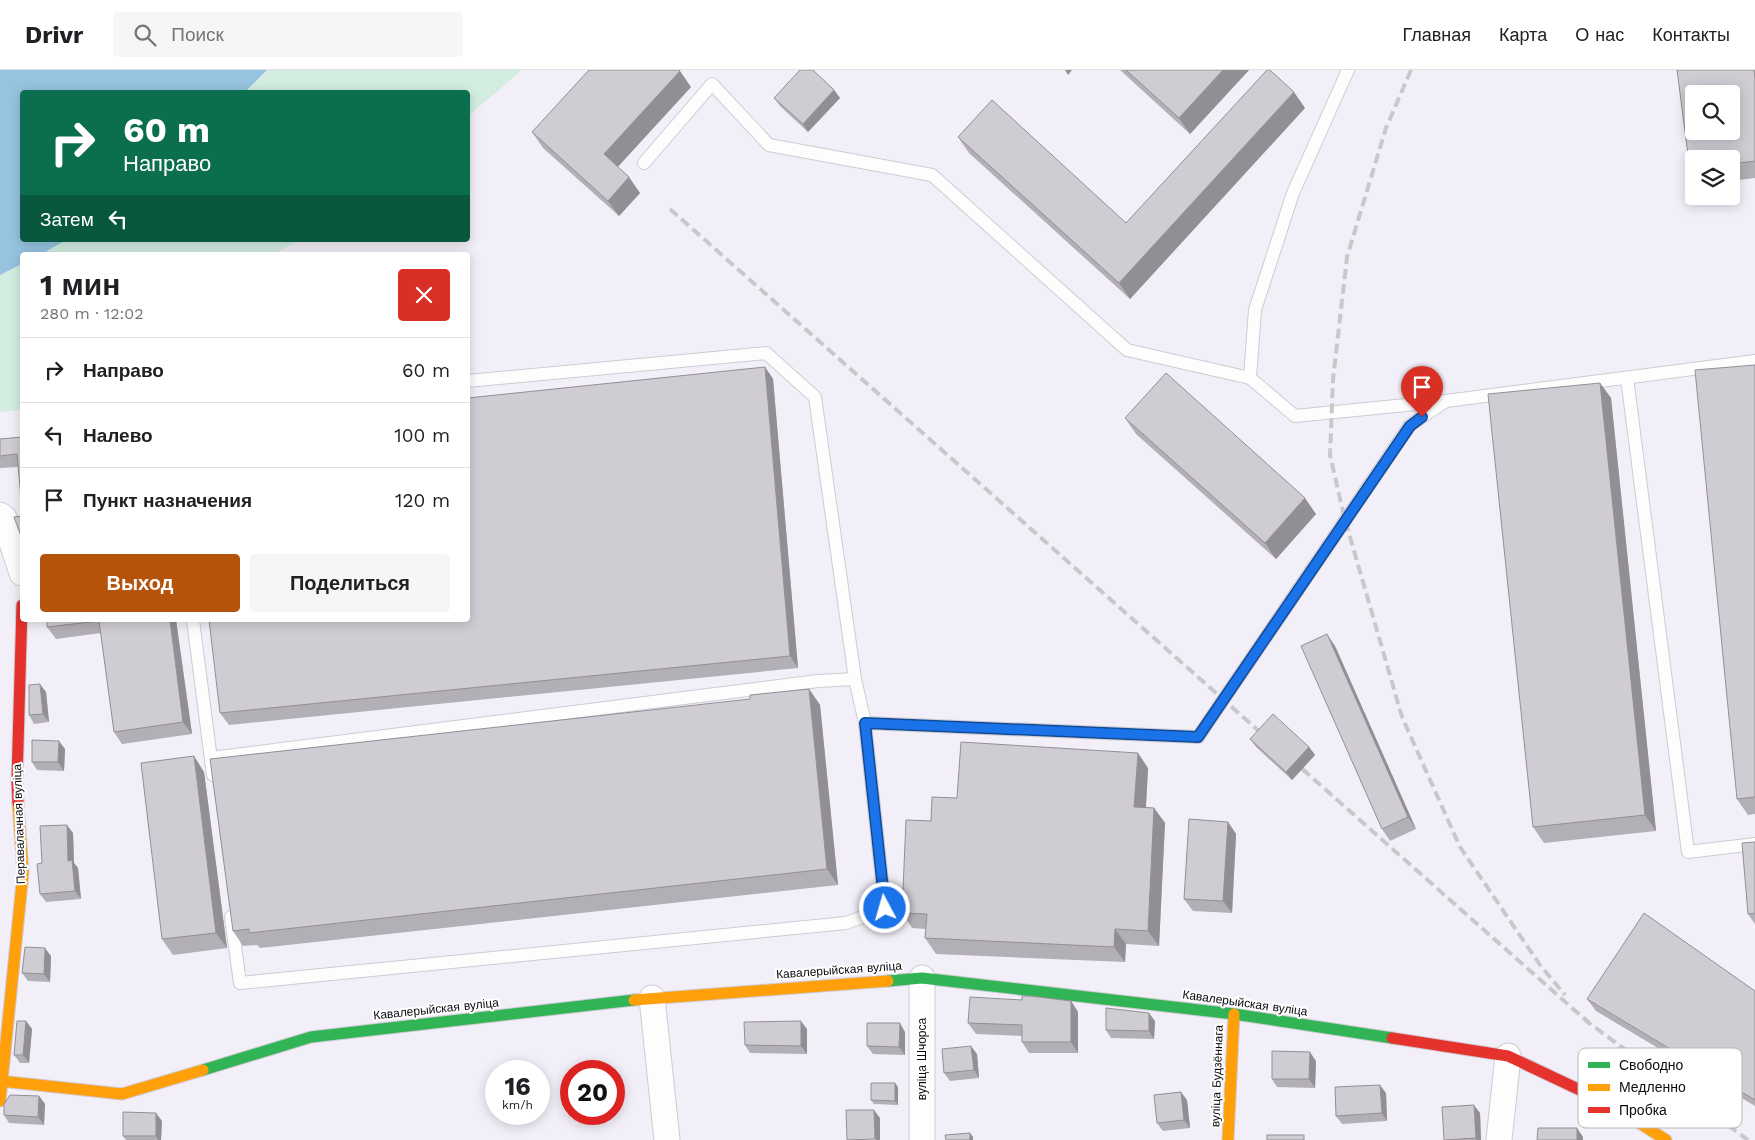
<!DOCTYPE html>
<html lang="ru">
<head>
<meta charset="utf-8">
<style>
	:root { --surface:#fff; --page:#f6f6f6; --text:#202124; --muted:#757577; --line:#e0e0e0; --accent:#b45309 }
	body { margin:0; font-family:"Work Sans",sans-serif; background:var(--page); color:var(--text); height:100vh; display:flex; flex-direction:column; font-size:19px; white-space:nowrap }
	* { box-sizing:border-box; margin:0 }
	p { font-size:16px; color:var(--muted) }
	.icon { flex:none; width:28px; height:28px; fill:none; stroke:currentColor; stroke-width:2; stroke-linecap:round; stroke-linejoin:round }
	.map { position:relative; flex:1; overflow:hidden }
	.drawer { position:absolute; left:20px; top:182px; width:450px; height:370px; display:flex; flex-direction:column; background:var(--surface); border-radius:5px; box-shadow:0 2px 12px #0003 }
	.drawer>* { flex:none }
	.hud { position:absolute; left:20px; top:20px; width:450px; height:152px; border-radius:5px; box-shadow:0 2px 12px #0003; background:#0b6e4f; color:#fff; overflow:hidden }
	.buttons { position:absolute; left:1685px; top:15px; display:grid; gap:10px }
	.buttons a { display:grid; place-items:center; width:55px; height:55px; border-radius:5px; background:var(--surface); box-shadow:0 2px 12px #0003; font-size:25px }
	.speed { position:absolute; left:485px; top:990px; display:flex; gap:10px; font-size:25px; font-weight:700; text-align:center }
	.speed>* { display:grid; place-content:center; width:65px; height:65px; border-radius:50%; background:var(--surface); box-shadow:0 2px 12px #0003; line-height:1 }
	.speed small { font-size:12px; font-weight:400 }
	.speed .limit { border:8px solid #d22; background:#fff; color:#111 }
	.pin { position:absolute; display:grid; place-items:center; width:42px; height:42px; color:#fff; margin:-51px -21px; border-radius:50% 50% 50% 0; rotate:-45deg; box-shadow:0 0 5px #0007 }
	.pin .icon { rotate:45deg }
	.me { position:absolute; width:55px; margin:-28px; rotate:354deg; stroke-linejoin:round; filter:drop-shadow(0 0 4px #0008) }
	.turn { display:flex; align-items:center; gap:18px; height:105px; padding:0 20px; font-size:22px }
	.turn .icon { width:65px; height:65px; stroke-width:2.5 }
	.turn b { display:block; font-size:35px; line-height:42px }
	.then { display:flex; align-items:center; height:48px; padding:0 20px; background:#0003; gap:10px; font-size:19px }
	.round { display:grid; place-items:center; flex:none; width:52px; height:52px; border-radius:5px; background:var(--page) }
	.headline { display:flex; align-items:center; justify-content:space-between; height:85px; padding:0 20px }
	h1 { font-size:30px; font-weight:700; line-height:38px }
	.button { display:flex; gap:10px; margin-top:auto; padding:10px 20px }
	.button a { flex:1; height:58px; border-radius:5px; background:var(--accent); color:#fff; font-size:20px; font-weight:700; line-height:58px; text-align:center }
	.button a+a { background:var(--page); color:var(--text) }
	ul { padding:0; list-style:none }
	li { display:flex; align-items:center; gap:15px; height:65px; padding:0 20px; border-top:1px solid var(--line) }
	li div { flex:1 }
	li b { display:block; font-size:19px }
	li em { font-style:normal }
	header { display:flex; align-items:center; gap:30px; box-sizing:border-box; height:70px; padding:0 25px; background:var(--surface); border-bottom:1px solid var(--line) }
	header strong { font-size:24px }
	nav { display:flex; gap:28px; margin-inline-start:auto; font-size:18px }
	.search { width:350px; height:45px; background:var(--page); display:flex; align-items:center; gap:12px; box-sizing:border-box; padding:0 18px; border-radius:5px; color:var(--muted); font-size:19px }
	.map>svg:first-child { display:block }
	.green { fill:#d3eee1 }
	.water { fill:#96c4e0 }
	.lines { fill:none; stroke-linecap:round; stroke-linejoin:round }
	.lane-casing { stroke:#cecbd3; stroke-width:14 }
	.street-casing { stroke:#cecbd3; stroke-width:27 }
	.fast-casing { stroke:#cecbd3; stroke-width:13 }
	.slow-casing { stroke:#cecbd3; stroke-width:13 }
	.jam-casing { stroke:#cecbd3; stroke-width:13 }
	.lane { stroke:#fdfdfe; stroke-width:12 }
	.street { stroke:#fdfdfe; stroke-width:25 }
	.fast { stroke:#30b455; stroke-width:11 }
	.slow { stroke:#ff9f0a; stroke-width:11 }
	.jam { stroke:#e5322d; stroke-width:11 }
	.rail { stroke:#c8c8ca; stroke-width:4; stroke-dasharray:10 5; stroke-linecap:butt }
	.wall { fill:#b3afb6; fill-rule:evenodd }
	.shaded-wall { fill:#928f94 }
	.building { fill:#d0ccd4; stroke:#928f94; fill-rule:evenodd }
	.route-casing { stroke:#114b97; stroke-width:12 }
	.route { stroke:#1a73e8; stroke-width:9 }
	.labels { text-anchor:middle; stroke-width:4; stroke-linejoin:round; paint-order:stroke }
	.street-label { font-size:12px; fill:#0d0a11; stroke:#fff }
	.key { fill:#fff; stroke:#b6b6b8; stroke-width:1 }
	.key-label { font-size:14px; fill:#0d0a11 }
</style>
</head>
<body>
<header>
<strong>Drivr</strong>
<div class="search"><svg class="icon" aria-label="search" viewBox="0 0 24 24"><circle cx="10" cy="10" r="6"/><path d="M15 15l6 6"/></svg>Поиск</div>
<nav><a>Главная</a><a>Карта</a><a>О нас</a><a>Контакты</a></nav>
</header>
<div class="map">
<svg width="1755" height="1070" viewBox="0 0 1755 1070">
	<rect width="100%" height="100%" fill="#f3eff8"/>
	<g class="green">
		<path d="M267,0H522L468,46V22H245Z"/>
		<path d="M66,170H299L272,185H40Z"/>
		<path d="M22,194V340L0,342V205Z"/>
	</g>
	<path class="water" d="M0,0H267L245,22H22V170H66L40,185H22V194L0,205Z"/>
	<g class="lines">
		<defs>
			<g id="lane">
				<path d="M1348,0L1293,123L1255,240L1250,308L1295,346L1446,331L1755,291"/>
				<path d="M644,93L712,14L769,75L932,105L1127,280L1250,308"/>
				<path d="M1627,308L1688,782L1755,774"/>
				<path d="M193,550L213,705"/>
				<path d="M855,609L865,653"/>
				<path d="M211,688L818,611L855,609L815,327L766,283L468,311"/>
				<path d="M231,847L240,913L846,853L885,839L865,653L1198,667L1410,355L1446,331"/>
			</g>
			<g id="street">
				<path d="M0,445L4,448L22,503"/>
				<path d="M922,908V1070"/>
				<path d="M652,928L667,1070"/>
				<path d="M1499,1070L1508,986"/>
			</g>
			<g id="fast">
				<path d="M888,911L922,908L1234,944L1392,968"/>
				<path d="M203,1000L311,967L634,930"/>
			</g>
			<g id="slow">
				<path d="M634,930L888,911"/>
				<path d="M0,1011L122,1024L203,1000"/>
				<path d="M1597,1028L1613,1036L1666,1070"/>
				<path d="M0,1031L23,803L18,733"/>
				<path d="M1228,1070L1234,944"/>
			</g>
			<g id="jam">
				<path d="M18,733L17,711L22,535"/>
				<path d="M1392,968L1508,986L1597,1028"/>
			</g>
		</defs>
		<use href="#lane" class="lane-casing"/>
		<use href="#street" class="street-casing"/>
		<use href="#fast" class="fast-casing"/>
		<use href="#slow" class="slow-casing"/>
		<use href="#jam" class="jam-casing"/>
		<use href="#lane" class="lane"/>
		<use href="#street" class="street"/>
		<use href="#fast" class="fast"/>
		<use href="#slow" class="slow"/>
		<use href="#jam" class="jam"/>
		<g class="rail">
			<path d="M1411,0L1386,58L1347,187L1333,310L1330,385L1344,446L1402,647L1460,777L1540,895L1565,925"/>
			<path d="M670,139L1269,670"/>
			<path d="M1291,689L1589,953"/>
			<path d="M1584,948L1589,953L1748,1070"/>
		</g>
	</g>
	<g class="wall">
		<path d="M1120,0H1249L1190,64Z"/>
		<path d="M1677,0H1755V108L1731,111V89H1694V105L1690,100ZM1694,24H1731V61H1694Z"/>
		<path d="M691,17L617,97L640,123L619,146L543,78L532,62Z"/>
		<path d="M834,20L840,28L808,62L780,36L774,28Z"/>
		<path d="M1305,38L1130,229L969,83L958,67L1126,153Z"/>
		<path d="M1755,295V744L1748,745L1737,729Z"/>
		<path d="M765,297L773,309L798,598L229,655L220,643Z"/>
		<path d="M1600,313L1611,328L1656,761L1544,773L1533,757Z"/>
		<path d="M1125,348L1316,444L1276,489L1136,364Z"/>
		<path d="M22,367L18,397L0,398V369Z"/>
		<path d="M47,550H176L192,664L122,674L114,662L101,563L56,569L47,557Z"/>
		<path d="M1335,576L1416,759L1390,771L1382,759Z"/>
		<path d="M809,619L820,635L838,815L260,878L257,875L243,876L233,861L750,629Z"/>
		<path d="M46,622L49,652L34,654L29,645Z"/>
		<path d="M1250,669L1309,677L1315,685L1292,710L1256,677Z"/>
		<path d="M65,679L64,701L37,700L32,692Z"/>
		<path d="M1148,698L1146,737L1154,738L1165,753L1159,876L1126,874L1125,892L936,884L925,868L926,859L912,858L902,843L931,751L957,728Z"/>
		<path d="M204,702L227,878L173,885L162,869Z"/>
		<path d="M1228,752L1236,764L1232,843L1193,841L1184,829Z"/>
		<path d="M73,763L74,793L78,798L81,829L46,832L40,824L42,793Z"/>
		<path d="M1755,772V854L1748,844Z"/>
		<path d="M51,886L50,912L28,911L22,903Z"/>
		<path d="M1755,921V1036L1596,941L1587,929Z"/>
		<path d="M1071,931L1078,942V983H1029L1022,972V966L976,964L968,953Z"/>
		<path d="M26,951L32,959L29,993H20L14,985Z"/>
		<path d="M1155,951L1154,969L1111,968L1106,960Z"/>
		<path d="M807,959V984L750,983L745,975Z"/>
		<path d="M905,962V985L873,984L867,976Z"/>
		<path d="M977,984L979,1008L950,1011L944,1003Z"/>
		<path d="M1316,991L1315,1018L1277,1017L1272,1009Z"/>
		<path d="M898,1017V1035L874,1034L871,1030Z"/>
		<path d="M1386,1023L1387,1051L1342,1054L1336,1046Z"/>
		<path d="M39,1026L45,1034L44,1055L9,1053L4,1045Z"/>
		<path d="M1187,1030L1190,1058L1163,1061L1157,1053Z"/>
		<path d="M1480,1043L1481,1070H1444Z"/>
		<path d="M162,1051L161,1070H126L123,1066Z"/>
	</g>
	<g class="shaded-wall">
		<path d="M1065,0H1072L1068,5Z"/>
		<path d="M1223,0H1249L1190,64L1179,48Z"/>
		<path d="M680,1L691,17L615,100L604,84Z"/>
		<path d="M834,20L840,28L808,62L803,54Z"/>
		<path d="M1294,22L1305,38L1130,229L1119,213Z"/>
		<path d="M629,107L640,123L619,146L608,131Z"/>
		<path d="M765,297L773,309L798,598L790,586Z"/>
		<path d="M1600,313L1611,328L1656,761L1645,745Z"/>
		<path d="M1305,428L1316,444L1276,489L1265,473Z"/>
		<path d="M170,550H176L192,664L183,652Z"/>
		<path d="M1327,564L1335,576L1416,759L1408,747Z"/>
		<path d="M40,614L46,622L49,652L43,644Z"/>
		<path d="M809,619L820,635L838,815L827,799Z"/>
		<path d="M59,671L65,679L64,701L58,692Z"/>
		<path d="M1309,677L1315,685L1292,710L1286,702Z"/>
		<path d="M1138,683L1148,698L1145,752L1134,737Z"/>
		<path d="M194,686L204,702L227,878L216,863Z"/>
		<path d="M1154,738L1165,753L1159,876L1148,861Z"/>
		<path d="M1228,752L1236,764L1232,843L1223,831Z"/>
		<path d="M67,755L73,763L74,793L78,798L81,829L75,821L68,791Z"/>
		<path d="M1115,859L1126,874L1125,892L1114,877Z"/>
		<path d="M45,878L51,886L50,912L44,904Z"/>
		<path d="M1071,931L1078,942V983L1071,972Z"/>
		<path d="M1149,943L1155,951L1154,969L1149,961Z"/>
		<path d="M26,951L32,959L29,993L23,985Z"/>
		<path d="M801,951L807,959V984L801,976Z"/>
		<path d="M900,953L905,962V985L899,977Z"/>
		<path d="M971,976L977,984L979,1008L974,1000Z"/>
		<path d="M1310,982L1316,991L1315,1018L1309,1009Z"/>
		<path d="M895,1013L898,1017V1035L895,1031Z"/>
		<path d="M1380,1015L1386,1023L1387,1051L1382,1043Z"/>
		<path d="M1181,1022L1187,1030L1190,1058L1184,1050Z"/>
		<path d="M39,1026L45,1034L44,1055L38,1047Z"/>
		<path d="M1474,1035L1480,1043L1481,1070H1477L1476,1068Z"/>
		<path d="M874,1040L880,1048V1070H876L875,1069Z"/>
		<path d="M156,1043L162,1051L161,1070H158L156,1066Z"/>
		<path d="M1577,1058L1583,1067V1070H1577Z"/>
		<path d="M970,1063L973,1067V1070H970Z"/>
	</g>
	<g class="building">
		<path d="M589,0H679L680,1L604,84L629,107L608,131L532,62Z"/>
		<path d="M800,0H813L834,20L803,54L774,28Z"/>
		<path d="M1126,0H1223L1179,48Z"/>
		<path d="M1267,0H1270L1294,22L1119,213L958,67L992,30L1126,153Z"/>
		<path d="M1677,0H1754L1755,9V91L1731,94V89H1694V99L1690,100ZM1694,24H1731V61H1694Z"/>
		<path d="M1755,295V727L1737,729L1695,300Z"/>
		<path d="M765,297L790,586L220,643L209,550H468V328Z"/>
		<path d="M1166,303L1305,428L1265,473L1125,348Z"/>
		<path d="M1600,313L1645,745L1533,757L1488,324Z"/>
		<path d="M22,367V439L17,384L0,386V369Z"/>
		<path d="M22,446V466H21L14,447Z"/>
		<path d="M47,550H170L183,652L114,662L99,551L47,557Z"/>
		<path d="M1327,564L1408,747L1382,759L1301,576Z"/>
		<path d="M40,614L43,644L29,645V615Z"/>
		<path d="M809,619L827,799L249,863V859L233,861L210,689L750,629V625Z"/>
		<path d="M1273,644L1309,677L1286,702L1250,669Z"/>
		<path d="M32,670L59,671L58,692H32Z"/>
		<path d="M961,672L1138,683L1134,737L1154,738L1148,861L1115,859L1114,877L925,868L927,844L902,843L906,750L931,751L932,727L957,728Z"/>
		<path d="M194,686L216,863L162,869L141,693Z"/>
		<path d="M1189,749L1228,752L1223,831L1184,829Z"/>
		<path d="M67,755L68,791L72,790L75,821L40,824L37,794L42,793L40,756Z"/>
		<path d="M1755,772V843L1748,844L1742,773Z"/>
		<path d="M1644,843L1755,921V1030L1587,929Z"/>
		<path d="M25,877L45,878L44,904L22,903Z"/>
		<path d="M1022,926H1030L1071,931V972H1022V955L968,953L970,927L1022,930Z"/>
		<path d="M1106,938L1149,943V961L1106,960Z"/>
		<path d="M17,951H26L23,985H14Z"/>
		<path d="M801,951V976L745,975L744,952Z"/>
		<path d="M867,953H900L899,977L867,976Z"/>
		<path d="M971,976L974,1000L944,1003L942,979Z"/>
		<path d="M1272,981L1310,982L1309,1009H1272Z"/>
		<path d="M871,1013H895V1031L871,1030Z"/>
		<path d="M1380,1015L1382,1043L1336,1046L1335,1017Z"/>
		<path d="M1181,1022L1184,1050L1157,1053L1154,1025Z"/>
		<path d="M10,1025L39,1026L38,1047L4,1045V1034Z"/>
		<path d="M1474,1035L1476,1068L1444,1070L1442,1037Z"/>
		<path d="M846,1040H874L875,1069L847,1070Z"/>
		<path d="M123,1042L156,1043V1066H123Z"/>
		<path d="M1538,1058H1577V1070H1537Z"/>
		<path d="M970,1063V1070H946L945,1065Z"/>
		<rect x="1267" y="1065" width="37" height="5"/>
	</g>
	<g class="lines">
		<defs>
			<path id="route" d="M885,838L865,653L1198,667L1410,356L1422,347"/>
		</defs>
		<use href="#route" class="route-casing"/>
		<use href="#route" class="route"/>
	</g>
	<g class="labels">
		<g class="street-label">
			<text transform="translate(19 754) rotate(-92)" y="4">Перавалачная вуліца</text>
			<text transform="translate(839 900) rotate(-4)" y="4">Кавалерыйская вуліца</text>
			<text transform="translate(1245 933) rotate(8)" y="4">Кавалерыйская вуліца</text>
			<text transform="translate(436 939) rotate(-6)" y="4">Кавалерыйская вуліца</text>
			<text transform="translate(922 989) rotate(-90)" y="4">вуліца Шчорса</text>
			<text transform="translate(1217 1006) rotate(-88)" y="4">вуліца Будзённага</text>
		</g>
	</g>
	<rect x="1578" y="978" width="164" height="80" rx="8" class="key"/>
	<rect x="1588" y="992" width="22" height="6" fill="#30b455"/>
	<rect x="1588" y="1014" width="22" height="7" fill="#ff9f0a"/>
	<rect x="1588" y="1037" width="22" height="6" fill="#e5322d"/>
	<g class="key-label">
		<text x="1619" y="1000">Свободно</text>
		<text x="1619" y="1022">Медленно</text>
		<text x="1619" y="1045">Пробка</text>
	</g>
</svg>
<div class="buttons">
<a><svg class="icon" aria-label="search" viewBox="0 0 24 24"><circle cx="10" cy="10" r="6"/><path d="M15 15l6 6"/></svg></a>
<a><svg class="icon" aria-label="layers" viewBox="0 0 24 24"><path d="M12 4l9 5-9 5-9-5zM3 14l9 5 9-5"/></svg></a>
</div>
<div class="speed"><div>16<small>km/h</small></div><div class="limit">20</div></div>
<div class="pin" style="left:1422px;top:347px;background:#d93025"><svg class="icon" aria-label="arrive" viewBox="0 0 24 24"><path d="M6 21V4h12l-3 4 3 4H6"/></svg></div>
<svg class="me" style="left:885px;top:838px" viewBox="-20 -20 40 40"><circle r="17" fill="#1a73e8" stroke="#fff" stroke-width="3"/><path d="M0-11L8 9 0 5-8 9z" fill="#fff"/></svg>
<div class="hud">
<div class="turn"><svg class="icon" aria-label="right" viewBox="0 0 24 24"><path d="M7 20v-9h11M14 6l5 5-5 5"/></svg><div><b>60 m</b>Направо</div></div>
<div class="then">Затем<svg class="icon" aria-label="left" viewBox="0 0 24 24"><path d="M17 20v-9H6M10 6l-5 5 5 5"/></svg></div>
</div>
<section class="drawer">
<div class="headline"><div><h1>1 мин</h1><p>280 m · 12:02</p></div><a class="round" style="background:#d93025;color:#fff"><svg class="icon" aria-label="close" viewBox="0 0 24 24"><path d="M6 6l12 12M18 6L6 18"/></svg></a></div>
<ul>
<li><svg class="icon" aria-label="right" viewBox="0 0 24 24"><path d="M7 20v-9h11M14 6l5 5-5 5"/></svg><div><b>Направо</b></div><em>60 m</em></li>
<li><svg class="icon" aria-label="left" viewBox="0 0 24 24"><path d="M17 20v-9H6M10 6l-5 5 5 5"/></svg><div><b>Налево</b></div><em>100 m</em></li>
<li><svg class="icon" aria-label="arrive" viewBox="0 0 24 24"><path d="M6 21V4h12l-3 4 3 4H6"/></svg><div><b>Пункт назначения</b></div><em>120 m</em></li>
</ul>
<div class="button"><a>Выход</a><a>Поделиться</a></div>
</section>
</div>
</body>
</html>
